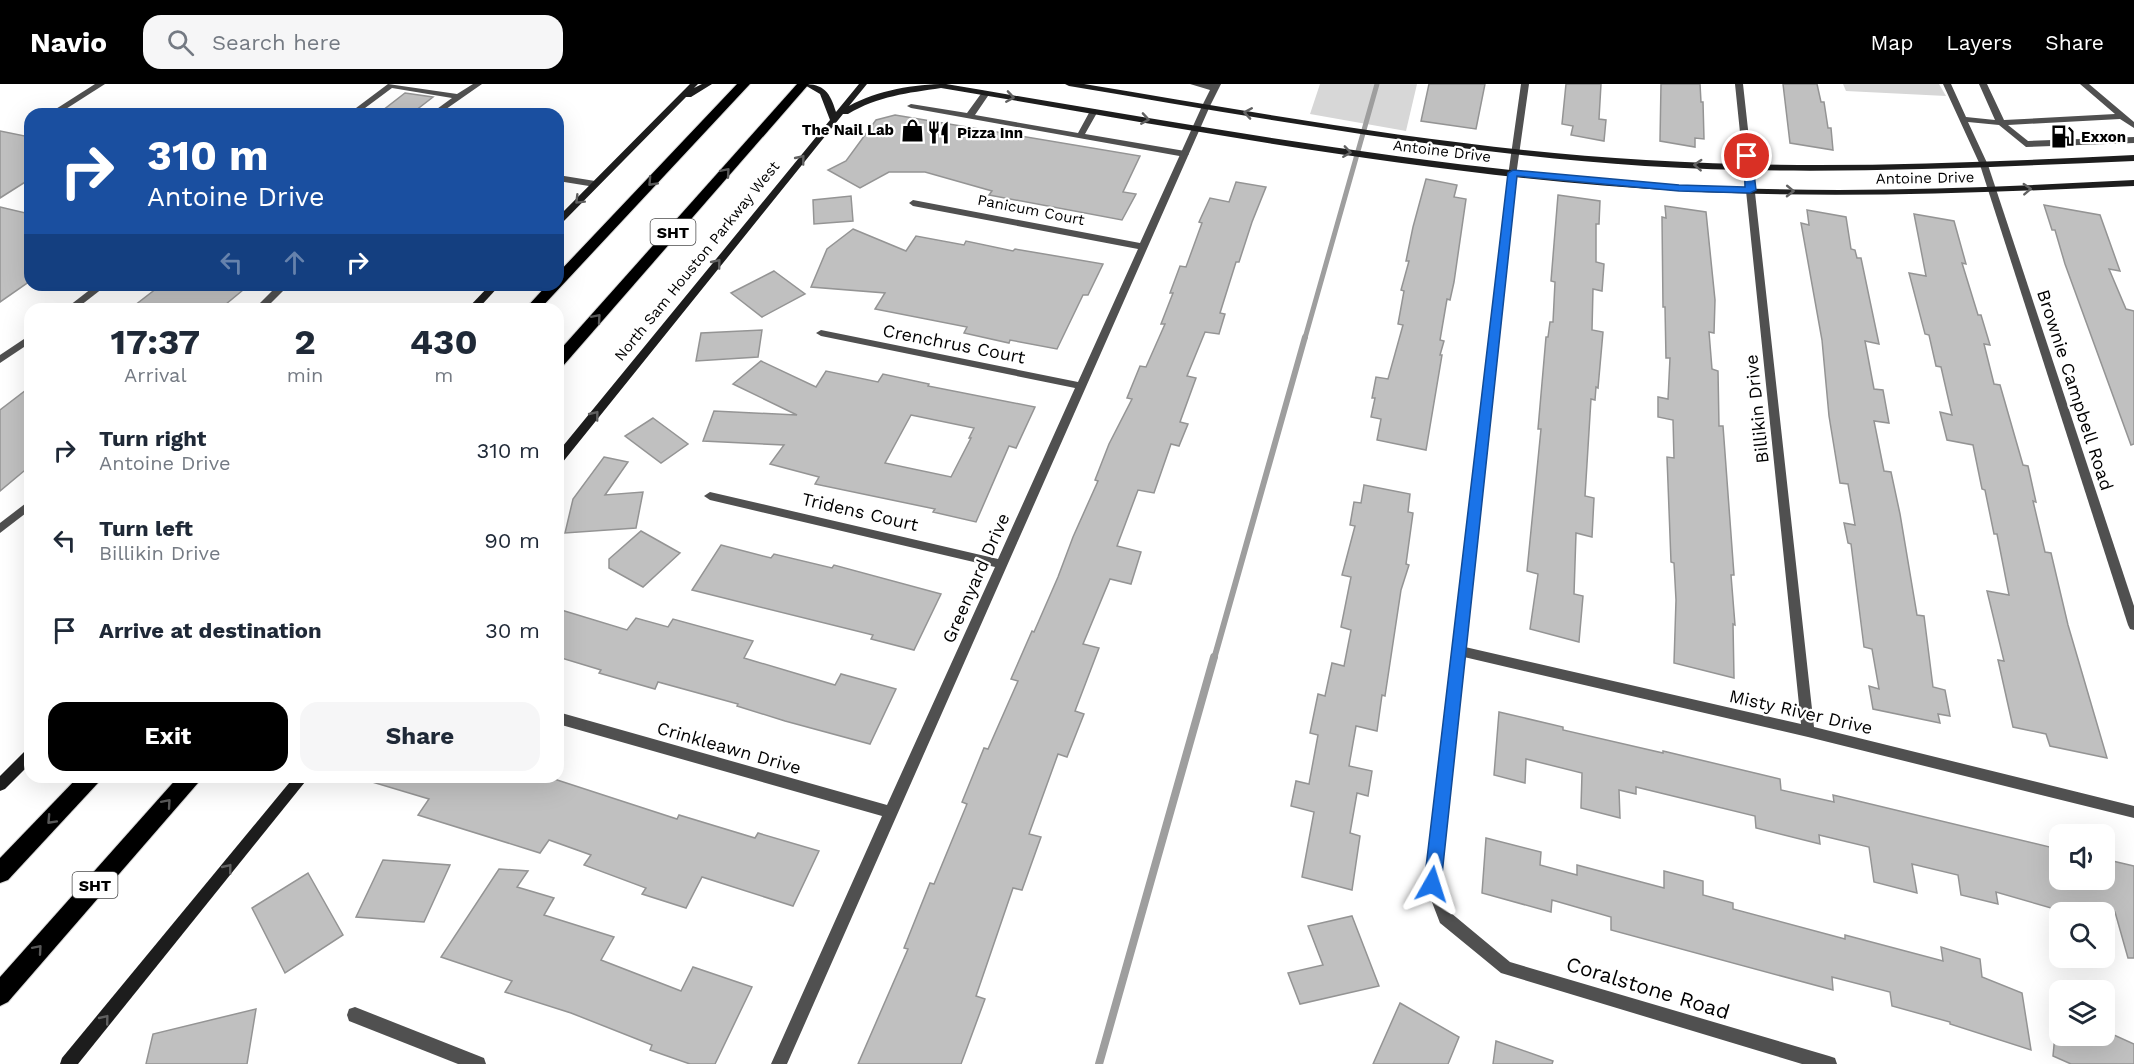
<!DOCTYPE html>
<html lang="en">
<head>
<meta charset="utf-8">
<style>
	:root { --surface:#fff; --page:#f6f6f7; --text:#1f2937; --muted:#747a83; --accent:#000 }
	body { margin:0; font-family:"Work Sans",sans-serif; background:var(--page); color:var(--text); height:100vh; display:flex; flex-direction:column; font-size:22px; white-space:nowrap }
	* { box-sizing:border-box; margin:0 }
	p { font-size:20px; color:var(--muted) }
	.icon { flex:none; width:33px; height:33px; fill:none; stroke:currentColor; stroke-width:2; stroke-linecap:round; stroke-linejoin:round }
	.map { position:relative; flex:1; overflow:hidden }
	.drawer { position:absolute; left:24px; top:219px; width:540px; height:480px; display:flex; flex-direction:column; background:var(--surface); border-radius:18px; box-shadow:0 6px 24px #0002 }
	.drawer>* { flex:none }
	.hud { position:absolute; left:24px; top:24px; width:540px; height:183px; border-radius:18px; box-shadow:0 6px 24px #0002; background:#1a4fa0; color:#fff; overflow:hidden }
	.buttons { position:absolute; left:2049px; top:740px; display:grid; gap:12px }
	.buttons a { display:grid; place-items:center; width:66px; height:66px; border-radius:12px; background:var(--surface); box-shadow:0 6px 24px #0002; font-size:30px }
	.pin { position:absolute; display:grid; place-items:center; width:51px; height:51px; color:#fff; margin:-26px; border:3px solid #fff; border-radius:50%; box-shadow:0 2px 6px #0007 }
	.me { position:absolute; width:66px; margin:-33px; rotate:6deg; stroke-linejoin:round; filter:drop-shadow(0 0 4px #0008) }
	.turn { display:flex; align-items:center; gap:21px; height:126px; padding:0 24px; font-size:27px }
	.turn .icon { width:78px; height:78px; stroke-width:2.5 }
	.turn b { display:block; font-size:42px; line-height:51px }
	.lanes { display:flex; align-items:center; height:57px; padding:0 24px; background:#0003; justify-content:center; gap:30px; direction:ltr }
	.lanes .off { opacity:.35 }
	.eta { display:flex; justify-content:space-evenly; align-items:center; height:102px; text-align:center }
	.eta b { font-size:36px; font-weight:700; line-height:42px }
	.cta { display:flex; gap:12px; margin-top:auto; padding:12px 24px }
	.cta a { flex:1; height:69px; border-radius:18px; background:var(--accent); color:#fff; font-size:24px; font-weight:700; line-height:69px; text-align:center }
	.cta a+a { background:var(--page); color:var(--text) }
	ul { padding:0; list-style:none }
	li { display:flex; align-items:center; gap:18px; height:90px; padding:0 24px }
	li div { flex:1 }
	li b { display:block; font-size:22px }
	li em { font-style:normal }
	header { display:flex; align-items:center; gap:36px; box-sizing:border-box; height:84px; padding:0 30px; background:var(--accent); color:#fff }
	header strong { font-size:28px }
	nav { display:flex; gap:33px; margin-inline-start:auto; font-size:21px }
	.search { width:420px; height:54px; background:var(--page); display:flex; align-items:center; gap:15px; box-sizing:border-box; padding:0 21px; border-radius:18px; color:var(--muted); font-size:22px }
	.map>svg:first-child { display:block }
	.green { fill:#d7d7d7 }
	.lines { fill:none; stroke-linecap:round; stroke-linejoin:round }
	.stream-far2 { stroke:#9e9e9e; stroke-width:5 }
	.stream-far1 { stroke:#9e9e9e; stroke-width:6 }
	.stream { stroke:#9e9e9e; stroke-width:8 }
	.building { fill:#c0c0c0; stroke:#949494; stroke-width:1.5; fill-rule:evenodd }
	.motorway-casing { stroke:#dbdbdb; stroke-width:2 }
	.service { fill:#505050; fill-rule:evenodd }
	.minor { fill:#505050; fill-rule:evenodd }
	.secondary { fill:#1d1d1d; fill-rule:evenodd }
	.motorway { fill:#000; fill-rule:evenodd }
	.oneway { stroke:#616161 }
	.oneway2 { stroke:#595959 }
	.route { fill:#1a73e8; stroke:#114b97; stroke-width:1.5 }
	.labels { text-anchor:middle; stroke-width:4.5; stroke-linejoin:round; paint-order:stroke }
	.far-poi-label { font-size:15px; font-weight:bold; fill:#000; stroke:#fff; text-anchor:start }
	.far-street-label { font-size:15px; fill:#000; stroke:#fff }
	.shield { fill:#fff; stroke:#4c4c4c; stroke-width:1.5 }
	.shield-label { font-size:16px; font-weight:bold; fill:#000 }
	.street-label { font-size:18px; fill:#000; stroke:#fff }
	.near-street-label { font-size:21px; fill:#000; stroke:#fff }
</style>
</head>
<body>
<header>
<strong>Navio</strong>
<div class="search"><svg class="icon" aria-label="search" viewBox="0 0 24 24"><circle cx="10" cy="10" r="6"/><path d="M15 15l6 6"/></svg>Search here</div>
<nav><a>Map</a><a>Layers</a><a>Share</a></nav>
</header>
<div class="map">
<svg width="2134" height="980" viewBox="0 0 2134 980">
	<rect width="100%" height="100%" fill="#fff"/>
	<g class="green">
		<path d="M1320,0H1417L1406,47L1310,30Z"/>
		<path d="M1843,0H1939L1946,12L1846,7Z"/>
	</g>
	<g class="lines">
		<path class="stream-far2" d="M1305,254L1377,0"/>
		<path class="stream-far1" d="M1214,575L1305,253"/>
		<path class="stream" d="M1099,980L1214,573"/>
	</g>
	<g class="building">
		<path d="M1429,0H1485L1476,45L1421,37Z"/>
		<path d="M1566,0H1601L1599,35L1606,36L1604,57L1571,51L1573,42L1562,40Z"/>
		<path d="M1661,0H1700L1701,18H1703L1704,55L1695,54V63L1660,57Z"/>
		<path d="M1783,0H1817L1821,18H1824L1828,44H1831L1833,66L1790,59Z"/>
		<path d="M405,9L433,13L411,30H378Z"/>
		<path d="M895,31L1140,72L1123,108L1136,110L1122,136L989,111L992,107L925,88H889L860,104L828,86L846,77L876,36Z"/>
		<path d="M0,47L30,53V95L0,114Z"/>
		<path d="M1426,95L1457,101L1454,113L1466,115L1454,198L1450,216L1447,215L1440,256L1444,257L1440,271H1442L1426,366L1377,356L1381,335L1371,333L1375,314H1372L1376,293L1388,295L1403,241L1398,240L1404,207L1401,206L1409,177H1406L1413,143Z"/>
		<path d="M1236,98L1266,103L1252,138L1239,178H1236L1220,229L1225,230L1219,250L1205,248L1187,292L1196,294L1180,338L1188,340L1179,362L1171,360L1154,409L1138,406L1117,462L1141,468L1131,500L1110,495L1083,560L1099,564L1075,627L1084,630L1067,673L1058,670L1029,750L1041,753L1022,806L1013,804L976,912L985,915L961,980H858L908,865L904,864L930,799L934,800L967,720L962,718L984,664L988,665L1018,597L1011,595L1032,547L1034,548L1058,493L1073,453L1098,397L1095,396L1109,360L1132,315L1127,314L1140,282L1146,283L1165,240H1161L1173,209H1170L1180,182L1186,183L1202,139L1199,138L1210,114L1229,118Z"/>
		<path d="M1558,111L1600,117L1599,140H1596V178L1604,180L1602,207L1593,205L1592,246L1603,248L1598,304L1596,303L1595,316L1591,315L1585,412L1594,414L1592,453L1576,449L1574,510L1583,512L1579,558L1530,545L1538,490L1527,487L1541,345H1538L1546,253H1548L1550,238H1553L1555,198L1551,197Z"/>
		<path d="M851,112L853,137L814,140L813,116Z"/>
		<path d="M2044,121L2100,131L2120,187L2109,185L2126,225L2134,227V360L2131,361L2065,180L2055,146H2052Z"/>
		<path d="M1665,122L1706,128L1715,216L1714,249L1709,248L1712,285L1718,287L1719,342H1723L1734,491H1731L1735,541L1733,540L1734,594L1674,579L1676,516L1674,479L1671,478L1667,373L1674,374L1673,336L1658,333V313L1668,315L1670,274H1666L1665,223H1663L1662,133L1666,134Z"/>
		<path d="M0,123L30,130V197L0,218Z"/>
		<path d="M1807,126L1846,133L1851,165L1855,166L1857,174H1861L1879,260L1865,257L1874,305L1883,306L1889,339L1874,337L1884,387L1891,388L1900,430L1917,531L1924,532L1933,603L1945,606L1950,632L1938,630L1940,639L1873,625L1869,602L1879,605L1872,565L1864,563L1851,460L1848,459L1844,439L1855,441L1848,400L1840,399L1829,332L1822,256L1801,139L1809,141Z"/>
		<path d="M1914,130L1954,137L1966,180L1962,179L1978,231H1981L1990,261L1984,260L1994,300L2000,301L2023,381L2028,382L2036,418L2033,417L2045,468L2051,469L2068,541L2107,674L2050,662L2046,650L2013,643L1998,576L2004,577L1987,507L2009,511L1997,450H1994L1985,406L1982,405L1973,361L1947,356L1940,328L1952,331L1941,283L1936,282L1929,251L1925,250L1909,189L1926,192Z"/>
		<path d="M853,145L906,167L916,152L964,161L966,157L1013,167L1015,165L1103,180L1088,211H1083L1057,265L1010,256L1009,259L964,249L967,243L875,225L885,209L811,203L827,165Z"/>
		<path d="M774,187L805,210L762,233L731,209Z"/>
		<path d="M161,201H249L220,225H130Z"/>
		<path d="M762,246L758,273L696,277L701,249Z"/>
		<path d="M761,277L816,303L826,287L878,298L883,290L929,300L928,302L1035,323L1016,364L1009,362L976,438L933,428L935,425L815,400L819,393L770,380L784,361L703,357L714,327L797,331L733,300ZM911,331L974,344L969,354H971L951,393L885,379Z"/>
		<path d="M30,303V382L0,407V326Z"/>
		<path d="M653,334L688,360L661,379L625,352Z"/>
		<path d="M604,373L628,378L605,411L643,408L636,444L565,449L573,415Z"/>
		<path d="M1364,401L1410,410L1408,428L1413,429L1406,480L1409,481L1401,506L1385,612L1382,611L1377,647L1356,642L1349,682L1372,687L1368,712L1357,709L1350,749L1360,752L1352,806L1302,793L1314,728L1291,722L1296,697L1309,700L1318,651L1310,649L1318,610L1325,612L1332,579L1344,582L1351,546L1341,543L1351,493L1342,491L1355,442L1350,441L1354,418L1361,419Z"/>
		<path d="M641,447L680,469L643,503L609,484V475Z"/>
		<path d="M721,461L771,474L774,470L832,484L834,481L941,510L914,566L871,555L873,551L692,506Z"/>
		<path d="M558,525L627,546L636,534L668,543L673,535L753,557L744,574L835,601L841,590L896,605L870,660L785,637L737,622L738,620L658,598L655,605L599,589L601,586L558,573Z"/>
		<path d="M1499,628L1563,643V646L1663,669V667L1780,695L1781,706L1834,718L1833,711L2054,764L2057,780H2060V795H2104V775L2134,782V874H2128L2115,828H2065L1996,808L1998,820L1961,811L1958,791L1912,780L1917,809L1874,798L1869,763L1819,751L1820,760L1756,744L1755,732L1636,703V710L1619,706L1620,734L1581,724L1582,689L1526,675L1525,699L1494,691Z"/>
		<path d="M372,693H548L677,735L679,731L755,754L758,749L819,767L793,822L702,793L686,824L642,810L646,804L584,781L591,771L549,756L540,769L418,731L429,715L372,698Z"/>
		<path d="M1486,754L1541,768L1540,781L1577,791V781L1664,804V787L1703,797V811L1733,819V825L1845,855V851L1943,877L1941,863L1980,875L1982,893L2022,909L2031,966L1950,940V938L1892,922L1890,908L1832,893L1833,906L1611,846V833L1552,816L1551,828L1482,809Z"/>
		<path d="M383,776L450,781L424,838L356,833Z"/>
		<path d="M499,785L528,787L517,803L554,814L544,831L614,853L601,876L681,907L693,883L752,903L715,980H690L650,966L652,961L571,929L505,908L512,897L441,873Z"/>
		<path d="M308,789L343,851L285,889L252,824Z"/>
		<path d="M1352,832L1379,902L1300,920L1288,889L1323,881L1308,842Z"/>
		<path d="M1400,919L1459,953L1448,980H1373Z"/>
		<path d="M256,925L247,980H146L153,950Z"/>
		<path d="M2055,951H2114L2134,960V980H2071L2053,972Z"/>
		<path d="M1496,957L1553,977L1552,980H1493Z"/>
	</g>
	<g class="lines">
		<defs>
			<g id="motorway">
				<path d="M737,0H750L540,225H525L547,201H558V189Z"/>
				<path d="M797,0H809L563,282L558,283V268Z"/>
				<path d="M78,693H101L98,699L8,796L0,799V774Z"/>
				<path d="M178,693H201L198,699L8,918L0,922V893Z"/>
			</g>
		</defs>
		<use href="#motorway" class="motorway-casing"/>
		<g class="service">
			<path d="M95,0H105L58,30H48Z"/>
			<path d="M388,0L457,10L473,0H482L439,30H430L452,14L392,4L357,30H348Z"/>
			<path d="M1190,0H1221L1210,22L1206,24L1202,22L1210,6Z"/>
			<path d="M1943,0H1951L1966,33L1995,36L1979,0H1987L2004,36L2115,30L2080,0H2089L2134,38V44L2120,35L2008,41L2028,57L2134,53V59L2026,63L1999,41L1968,38L1988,81L1981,83Z"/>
			<path d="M983,7L990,9L975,31L1078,49L1090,27L1094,25L1098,27L1085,50L1185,67L1189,70L1185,73L911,24L907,22L911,20L967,29Z"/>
			<path d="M558,91L595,97L599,100L595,103L558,97Z"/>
			<path d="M96,201H107L76,225H65Z"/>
			<path d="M278,201H289L265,225H254Z"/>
			<path d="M30,251V259L0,279V271Z"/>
			<path d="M30,416V426L0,449V439Z"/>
		</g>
		<g class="minor">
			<path d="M1521,0H1529L1515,99L1465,563L1801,640L1735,0H1743L1814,643L2134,722V734L1808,653L1464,573L1439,800L1451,829L1510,878L1829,972L1835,974L1837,980H1802L1501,889L1440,839L1425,800L1507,99Z"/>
			<path d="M1203,20L1210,22L787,980H771L882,732L558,640V628L887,721L995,483L710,416L704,412L710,408L998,475L1075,304L821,252L816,249L821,246L1078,298L1138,165L913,122L909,119L913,116L1140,159Z"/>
			<path d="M1984,78L1988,81L2134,522V546L2130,545L2128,541L1980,81Z"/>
			<path d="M355,923L484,974L486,980H458L349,937L347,931L349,925Z"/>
		</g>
		<g class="secondary">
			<path d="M690,0H698L694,4L702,0H712L691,13H686L561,140L558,141V133Z"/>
			<path d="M803,0C824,0 830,8 836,28L859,0H867L849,22C878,6 915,0 946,0C1189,41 1432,85 1678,101C1830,111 1982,104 2134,96V102C1983,109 1833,115 1682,107C1433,93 1186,45 941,4C908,9 878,12 848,30H843L562,379L558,380V368L830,36L820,10Z"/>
			<path d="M1065,0H1084C1270,31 1457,65 1646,76C1809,86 1972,79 2134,71V77C1971,84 1807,92 1645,82C1451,69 1260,34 1069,2Z"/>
			<path d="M490,201H500L478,225H467Z"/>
			<path d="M30,665V680L5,705L0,707V692L25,667Z"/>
			<path d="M294,693H309L78,980H60L62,974Z"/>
		</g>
		<use href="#motorway" class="motorway"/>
	</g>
	<defs><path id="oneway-chevron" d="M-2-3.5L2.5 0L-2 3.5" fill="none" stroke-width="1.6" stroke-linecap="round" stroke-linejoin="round" transform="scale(1.5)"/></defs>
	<g class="oneway">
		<use href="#oneway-chevron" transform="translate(1010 13) rotate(9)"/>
		<use href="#oneway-chevron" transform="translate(1248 29) rotate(-171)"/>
		<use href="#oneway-chevron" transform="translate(1145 35) rotate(9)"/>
		<use href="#oneway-chevron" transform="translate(1347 68) rotate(8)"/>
		<use href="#oneway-chevron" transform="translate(801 75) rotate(-51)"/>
		<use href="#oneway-chevron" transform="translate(1698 81) rotate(-177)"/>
		<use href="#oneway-chevron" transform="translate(2027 105) rotate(-3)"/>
		<use href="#oneway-chevron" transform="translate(1790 107) rotate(1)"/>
		<use href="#oneway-chevron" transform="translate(579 116) rotate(135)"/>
		<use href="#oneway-chevron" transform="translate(717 179) rotate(-51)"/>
		<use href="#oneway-chevron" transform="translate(595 331) rotate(-51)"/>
		<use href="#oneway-chevron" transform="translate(228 784) rotate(-51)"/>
		<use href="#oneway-chevron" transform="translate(105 935) rotate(-51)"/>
	</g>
	<g class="oneway2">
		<use href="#oneway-chevron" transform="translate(726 88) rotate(-49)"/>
		<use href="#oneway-chevron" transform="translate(652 98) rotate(133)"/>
		<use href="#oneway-chevron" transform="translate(597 234) rotate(-49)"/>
		<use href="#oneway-chevron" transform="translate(167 719) rotate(-49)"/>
		<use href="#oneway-chevron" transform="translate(51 736) rotate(133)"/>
		<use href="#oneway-chevron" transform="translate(38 865) rotate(-49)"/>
	</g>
	<path class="route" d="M1744,69L1752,72L1756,106L1750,109L1679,107L1517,92L1441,800L1438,806L1432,808L1427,806L1424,800L1508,89L1513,86L1679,101L1745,103Z"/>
	<defs>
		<symbol id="shop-bare" viewBox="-9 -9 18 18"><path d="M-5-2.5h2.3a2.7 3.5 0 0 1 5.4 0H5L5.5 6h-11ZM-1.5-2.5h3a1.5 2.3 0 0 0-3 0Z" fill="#000" stroke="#fff" stroke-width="2.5" paint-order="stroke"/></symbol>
		<symbol id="restaurant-bare" viewBox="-9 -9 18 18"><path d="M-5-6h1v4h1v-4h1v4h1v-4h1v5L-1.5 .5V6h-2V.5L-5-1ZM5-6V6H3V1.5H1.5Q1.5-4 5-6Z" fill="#000" stroke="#fff" stroke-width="2.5" paint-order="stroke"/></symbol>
		<symbol id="fuel-bare" viewBox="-9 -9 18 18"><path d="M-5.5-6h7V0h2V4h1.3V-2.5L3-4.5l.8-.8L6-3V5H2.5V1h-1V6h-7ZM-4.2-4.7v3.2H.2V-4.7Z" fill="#000" stroke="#fff" stroke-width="2.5" paint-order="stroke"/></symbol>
	</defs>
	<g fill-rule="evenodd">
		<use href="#shop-bare" x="896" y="30" width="33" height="33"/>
		<use href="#restaurant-bare" x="922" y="32" width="33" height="33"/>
		<use href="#fuel-bare" x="2046" y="36" width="33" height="33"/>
	</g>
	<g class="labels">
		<g class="far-poi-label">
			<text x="894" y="51" text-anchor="end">The Nail Lab</text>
			<text x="957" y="54">Pizza Inn</text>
			<text x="2081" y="58">Exxon</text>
		</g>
		<g class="far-street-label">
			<text transform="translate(1442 67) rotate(7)" y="5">Antoine Drive</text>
			<text transform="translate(1925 94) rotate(-1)" y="5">Antoine Drive</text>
			<text transform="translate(1031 126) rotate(11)" y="5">Panicum Court</text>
			<text transform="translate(697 177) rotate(-51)" y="5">North Sam Houston Parkway West</text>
		</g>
		<g class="shield">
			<rect x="650.5" y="135" width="45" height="26" rx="4.5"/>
			<rect x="72.5" y="788" width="45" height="26" rx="4.5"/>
		</g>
		<g class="shield-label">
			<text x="673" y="154">SHT</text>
			<text x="95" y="807">SHT</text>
		</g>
		<g class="street-label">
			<text transform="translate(954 260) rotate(11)" y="6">Crenchrus Court</text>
			<text transform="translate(2075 306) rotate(72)" y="6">Brownie Campbell Road</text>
			<text transform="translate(1757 325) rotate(-96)" y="6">Billikin Drive</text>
			<text transform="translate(860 428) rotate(13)" y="6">Tridens Court</text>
			<text transform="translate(976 494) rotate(-66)" y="6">Greenyard Drive</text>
			<text transform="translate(1801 628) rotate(13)" y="6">Misty River Drive</text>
			<text transform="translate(729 664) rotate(16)" y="6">Crinkleawn Drive</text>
		</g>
		<g class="near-street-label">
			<text transform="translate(1648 904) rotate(17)" y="7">Coralstone Road</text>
		</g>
	</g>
</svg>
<div class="buttons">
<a><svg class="icon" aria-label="sound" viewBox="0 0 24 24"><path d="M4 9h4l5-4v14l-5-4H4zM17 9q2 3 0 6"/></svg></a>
<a><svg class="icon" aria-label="search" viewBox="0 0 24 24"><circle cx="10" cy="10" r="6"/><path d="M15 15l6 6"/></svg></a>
<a><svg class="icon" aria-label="layers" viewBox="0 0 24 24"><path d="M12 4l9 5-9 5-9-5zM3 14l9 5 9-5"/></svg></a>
</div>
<div class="pin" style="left:1747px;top:72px;background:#d93025"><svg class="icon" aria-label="arrive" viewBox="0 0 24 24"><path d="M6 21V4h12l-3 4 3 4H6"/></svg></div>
<svg class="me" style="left:1432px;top:800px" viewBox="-20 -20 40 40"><path d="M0-17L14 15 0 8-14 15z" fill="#1a73e8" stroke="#fff" stroke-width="4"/></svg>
<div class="hud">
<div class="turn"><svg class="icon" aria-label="right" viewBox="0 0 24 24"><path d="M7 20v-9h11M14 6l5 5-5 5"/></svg><div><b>310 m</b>Antoine Drive</div></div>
<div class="lanes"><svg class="icon off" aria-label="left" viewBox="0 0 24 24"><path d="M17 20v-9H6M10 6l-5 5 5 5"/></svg><svg class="icon off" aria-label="ahead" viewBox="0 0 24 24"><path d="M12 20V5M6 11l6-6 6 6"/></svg><svg class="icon" aria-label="right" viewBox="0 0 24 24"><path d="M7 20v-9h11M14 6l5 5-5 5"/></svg></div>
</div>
<section class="drawer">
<div class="eta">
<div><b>17:37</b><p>Arrival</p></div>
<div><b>2</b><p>min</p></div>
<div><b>430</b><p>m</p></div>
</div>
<ul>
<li><svg class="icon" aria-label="right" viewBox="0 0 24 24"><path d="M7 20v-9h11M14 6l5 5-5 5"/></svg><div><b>Turn right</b><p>Antoine Drive</p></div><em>310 m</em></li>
<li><svg class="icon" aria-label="left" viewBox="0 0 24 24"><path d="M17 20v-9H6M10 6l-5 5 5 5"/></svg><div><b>Turn left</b><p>Billikin Drive</p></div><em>90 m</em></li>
<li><svg class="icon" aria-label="arrive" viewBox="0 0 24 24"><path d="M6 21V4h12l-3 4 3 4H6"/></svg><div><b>Arrive at destination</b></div><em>30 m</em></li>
</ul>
<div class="cta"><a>Exit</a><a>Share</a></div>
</section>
</div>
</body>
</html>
